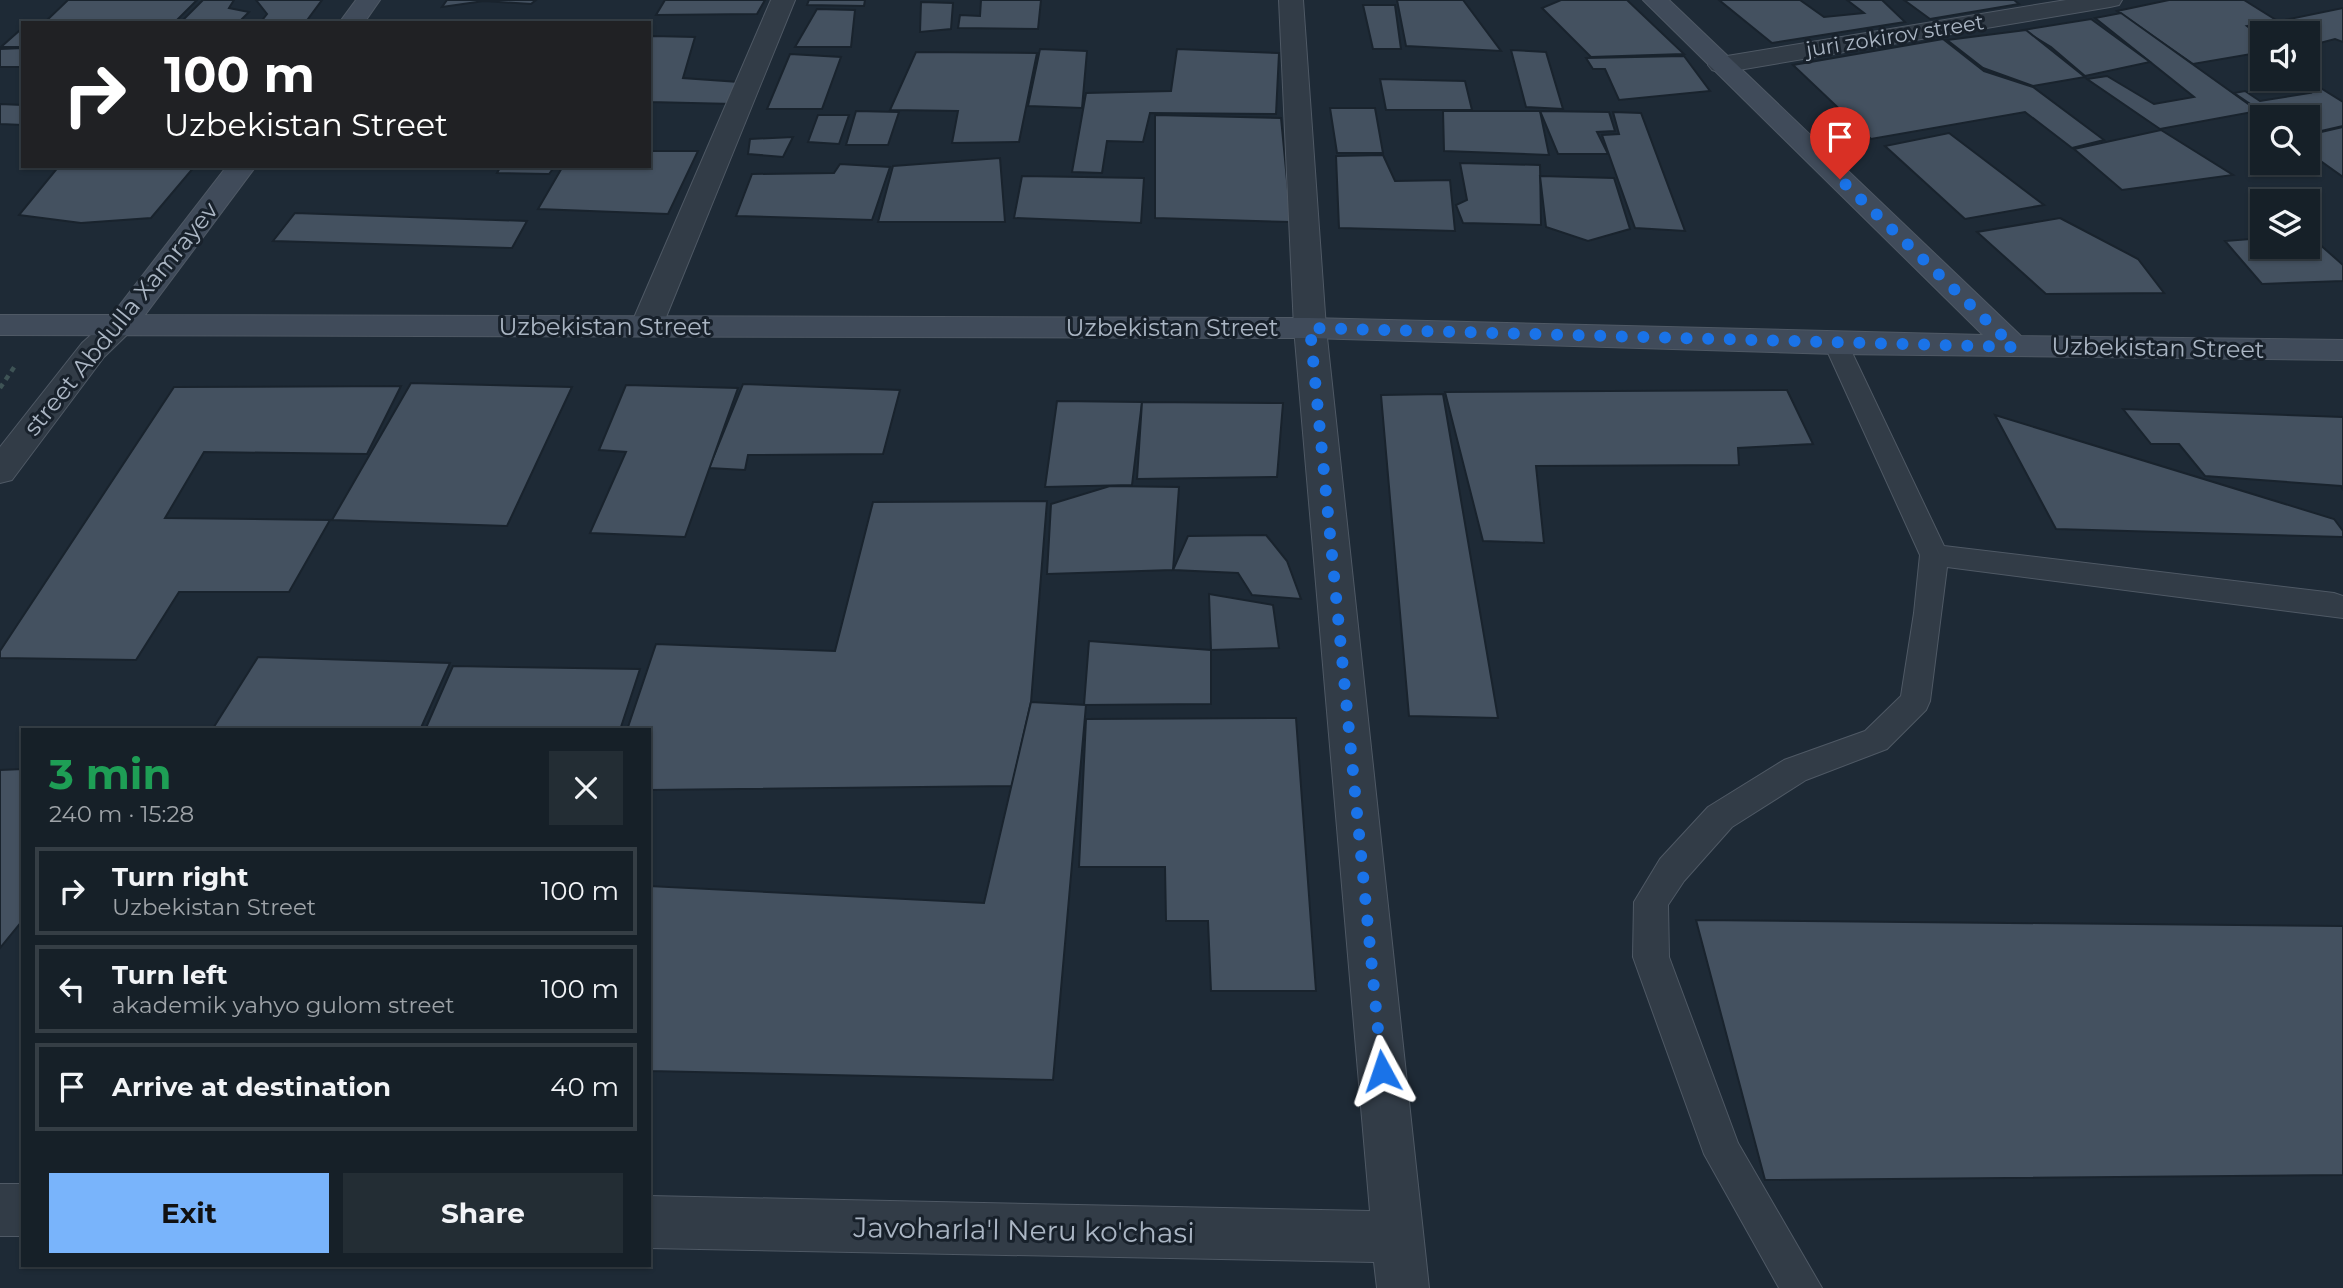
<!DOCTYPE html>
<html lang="en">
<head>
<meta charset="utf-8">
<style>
	:root { --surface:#162028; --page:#232d34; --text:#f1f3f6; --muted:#9ea3a8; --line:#353e45; --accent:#79b4fb }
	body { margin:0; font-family:Montserrat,sans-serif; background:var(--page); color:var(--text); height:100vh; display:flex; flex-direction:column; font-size:26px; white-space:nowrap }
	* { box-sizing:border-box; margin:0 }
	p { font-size:23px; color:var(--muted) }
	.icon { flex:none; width:38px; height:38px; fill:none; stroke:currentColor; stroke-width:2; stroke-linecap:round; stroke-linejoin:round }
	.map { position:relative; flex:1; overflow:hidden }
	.drawer { position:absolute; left:21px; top:728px; width:630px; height:539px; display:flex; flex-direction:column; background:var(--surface); border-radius:0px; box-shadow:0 2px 5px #0004,0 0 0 2px var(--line) }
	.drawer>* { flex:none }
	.top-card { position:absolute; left:21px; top:21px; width:630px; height:147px; border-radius:0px; box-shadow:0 2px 5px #0004,0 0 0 2px var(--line); background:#202124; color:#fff; overflow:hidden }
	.controls { position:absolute; left:2250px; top:21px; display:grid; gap:14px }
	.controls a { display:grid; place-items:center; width:70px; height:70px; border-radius:0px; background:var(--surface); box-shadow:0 2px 5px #0004,0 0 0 2px var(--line); font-size:35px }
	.pin { position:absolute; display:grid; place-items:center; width:60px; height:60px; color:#fff; margin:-72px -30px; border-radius:50% 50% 50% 0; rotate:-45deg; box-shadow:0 0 7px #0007 }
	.pin .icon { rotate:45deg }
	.me { position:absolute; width:77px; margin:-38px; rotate:355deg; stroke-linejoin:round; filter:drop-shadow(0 0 5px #0008) }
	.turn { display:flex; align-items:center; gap:24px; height:147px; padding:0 28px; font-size:32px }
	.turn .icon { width:91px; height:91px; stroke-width:2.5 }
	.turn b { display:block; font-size:49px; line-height:60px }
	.round { display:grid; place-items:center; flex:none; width:74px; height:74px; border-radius:0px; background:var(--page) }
	.summary { display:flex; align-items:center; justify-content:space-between; height:119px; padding:0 28px }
	h1 { font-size:42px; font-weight:700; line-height:52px; color:#1e9e55 }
	.action { display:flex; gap:14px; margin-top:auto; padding:14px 28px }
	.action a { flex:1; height:80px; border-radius:0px; background:var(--accent); color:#111; font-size:28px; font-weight:700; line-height:80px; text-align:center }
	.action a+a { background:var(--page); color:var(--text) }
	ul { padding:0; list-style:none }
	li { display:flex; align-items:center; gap:21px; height:88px; margin:0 14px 10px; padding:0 14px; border:4px solid var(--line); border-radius:0px }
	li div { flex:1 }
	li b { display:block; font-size:26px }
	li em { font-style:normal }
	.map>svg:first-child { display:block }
	.building { fill:#445160; stroke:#19232d; stroke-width:2 }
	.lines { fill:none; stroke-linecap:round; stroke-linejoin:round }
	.lane-casing { stroke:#4f5965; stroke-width:2 }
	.street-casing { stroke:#4f5965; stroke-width:2 }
	.secondary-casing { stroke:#4f5965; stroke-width:2 }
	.path { stroke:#3e5355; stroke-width:4.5; stroke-dasharray:5 5; stroke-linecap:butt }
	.lane { fill:#323c47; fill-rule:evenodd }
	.street { fill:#323c47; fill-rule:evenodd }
	.secondary { fill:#404b5a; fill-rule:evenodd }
	.route { stroke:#1a73e8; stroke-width:12; stroke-dasharray:0 21.6 }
	.labels { text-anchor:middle; stroke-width:6; stroke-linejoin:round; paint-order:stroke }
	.far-street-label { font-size:21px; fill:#abb6c4; stroke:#18212b }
	.street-label { font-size:24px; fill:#abb6c4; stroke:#18212b }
	.near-street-label { font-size:28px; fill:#abb6c4; stroke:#18212b }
</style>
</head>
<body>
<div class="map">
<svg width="2343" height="1288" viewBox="0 0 2343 1288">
	<rect width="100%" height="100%" fill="#1e2a36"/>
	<g class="building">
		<path d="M68,0H197L174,23H44Z"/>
		<path d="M203,0H234L229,8L249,12L238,23H180Z"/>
		<path d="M256,0H322L305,23H260L267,14Z"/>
		<path d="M447,0H536L531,4L484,1L442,7Z"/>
		<path d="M665,0H765L757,14L656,15Z"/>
		<path d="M809,0H865L864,6L807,5Z"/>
		<path d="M981,0H1041L1038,29L958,28L960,15L980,16Z"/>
		<path d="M1397,0H1463L1501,51L1406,46Z"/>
		<path d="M1561,0H1627L1684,54L1591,57L1542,8Z"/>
		<path d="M1719,0H1800L1824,17L1864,13L1847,0H1882L1905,22L1772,43Z"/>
		<path d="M1904,0H2014L2019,4L1930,19Z"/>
		<path d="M2169,0H2244L2276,20L2247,26L2263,38V52L2193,64L2117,11Z"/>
		<path d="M921,2L953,3L951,29L920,32Z"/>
		<path d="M1363,5H1395L1401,49H1373Z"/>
		<path d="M2343,8V42L2335,39L2320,43L2285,20Z"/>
		<path d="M817,9L855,10L851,47H795Z"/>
		<path d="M2121,13L2258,111L2160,129L2087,79L2107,76L2154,104L2194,97L2095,18Z"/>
		<path d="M2091,19L2150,62L2085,76L2051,47L2023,30Z"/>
		<path d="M23,30V47H1L19,31Z"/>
		<path d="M2026,30L2085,77L2033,86L1983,68L1947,40Z"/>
		<path d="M653,36L695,37L683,78L739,82L734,104L649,102V39Z"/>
		<path d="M1943,39L1984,71L2033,87L2104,140L2072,148L2025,112L1871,139L1793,65Z"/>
		<path d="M23,48V67H0V49Z"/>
		<path d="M1040,49L1087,51L1082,108L1028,106Z"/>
		<path d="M1177,49L1279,53L1276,114L1150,113L1143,142L1107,141L1102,173L1072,172L1086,93L1171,91Z"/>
		<path d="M1511,50L1546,52L1563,109L1526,107Z"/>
		<path d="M916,52L1037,53L1019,142L952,143L958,111L890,110Z"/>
		<path d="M790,54L841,57L822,109H767Z"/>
		<path d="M1684,56L1710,91L1619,100L1605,69H1593L1586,58Z"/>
		<path d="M1380,79L1465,81L1472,110H1386Z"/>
		<path d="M2290,79H2306L2343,102V126L2308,134V117H2263V121L2255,116L2265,114L2234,93L2245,91L2260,101L2310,93Z"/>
		<path d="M0,104L23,105V125L0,124Z"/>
		<path d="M1330,108H1375L1383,153H1337Z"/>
		<path d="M856,111L899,112L888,145H846Z"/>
		<path d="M1443,111H1540L1549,155L1444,151Z"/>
		<path d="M1540,111L1609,112L1615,131L1597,132L1608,154H1558Z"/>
		<path d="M1613,112L1641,113L1685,231L1635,228L1602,135L1619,134Z"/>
		<path d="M818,115H849L839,144L808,142Z"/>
		<path d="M1155,115L1281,118L1291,222L1155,218Z"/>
		<path d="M2343,127V177L2308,152V135Z"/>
		<path d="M2161,130L2233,175L2122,190L2074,149Z"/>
		<path d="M1949,133L2044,205L1965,219L1885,146Z"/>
		<path d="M793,137L783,157L748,154L750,139Z"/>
		<path d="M649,151H698L668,214L538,209L563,166H649Z"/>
		<path d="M1383,155L1395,181L1450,180L1455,231L1339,228L1336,156Z"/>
		<path d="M1000,158L1005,222H878L893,166Z"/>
		<path d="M1460,163L1540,165L1541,225L1463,223L1456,205L1467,200Z"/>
		<path d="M840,164L890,167L872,220L736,216L752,174L834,173Z"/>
		<path d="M59,166H195L151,218L81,223L19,215Z"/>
		<path d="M501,166H555L549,174L497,173Z"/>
		<path d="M1022,176L1144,178L1141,223L1014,218Z"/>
		<path d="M1540,176L1614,178L1630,229L1588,241L1546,227Z"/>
		<path d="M295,213L527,221L512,248L273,241Z"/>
		<path d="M2060,218L2138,259L2164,293L2046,294L1977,232Z"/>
		<path d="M2309,235L2343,265V281L2262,284L2225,241L2263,238V247H2308Z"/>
		<path d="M411,383L572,387L507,526L332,520Z"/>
		<path d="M743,384L900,390L883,454L748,455L745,470L709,468Z"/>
		<path d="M626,385L738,388L685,537L590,533L626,452L599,450Z"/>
		<path d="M401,386L367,454L204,452L165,518L330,520L289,592H179L136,660L0,658V651L174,387Z"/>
		<path d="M1787,390L1813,444L1738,448L1739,465L1536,466L1544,543L1483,541L1445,392Z"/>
		<path d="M1443,394L1498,718L1409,716L1381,395Z"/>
		<path d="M1057,401L1142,402L1132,485L1045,487Z"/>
		<path d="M1142,402L1283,403L1277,477L1137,479Z"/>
		<path d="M2123,409L2343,417V490L2341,486L2205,476L2179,444H2151Z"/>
		<path d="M1995,415L2334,519L2343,531V537L2056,529Z"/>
		<path d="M1110,486L1179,487L1173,570L1047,574L1051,504Z"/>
		<path d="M1047,501L1031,702L1012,786L649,790V730H627L656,644L835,651L873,502Z"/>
		<path d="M1266,535L1287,561L1301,599L1252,595L1238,573L1173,570L1188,536Z"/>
		<path d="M1209,594L1273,605L1279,648L1211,650Z"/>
		<path d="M1089,641L1211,650V704L1084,705Z"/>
		<path d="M258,657L450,663L420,730H212Z"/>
		<path d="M453,666L640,669L620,730H425Z"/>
		<path d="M1031,702L1086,705L1053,1080L649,1071V886L984,903Z"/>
		<path d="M1296,718L1316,991H1211L1208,921H1166L1165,867H1079L1086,719Z"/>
		<path d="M23,769V920L0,948V770Z"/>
		<path d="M1696,920L2343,926V1175L1765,1180Z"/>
	</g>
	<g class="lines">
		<defs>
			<path id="lane" d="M1836,336L1845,338L1848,344L1944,546L2334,593L2343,596V618L1947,567L1930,701L1926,710L1887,749L1806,780L1732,827L1684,881L1668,905L1669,957L1738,1143L1822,1288H1779L1704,1154L1633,957L1634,902L1660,859L1708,807L1784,760L1865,731L1901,696L1914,613L1920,555L1824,344L1827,338Z"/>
			<g id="street">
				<path d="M771,0H795L662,327L657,334L646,337L635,334L630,327Z"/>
				<path d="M1279,0H1303L1326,328L1429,1288H1377L1374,1262L649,1248V1196L1370,1211L1294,328Z"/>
				<path d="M2066,0H2122L2119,5L2110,7L1721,73L1712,70L1708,65L1712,60L1721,57Z"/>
				<path d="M121,315L132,318L137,325L104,357L12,480L0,483V447L82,343L110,318Z"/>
				<rect x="0" y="1184" width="23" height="52"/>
			</g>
			<g id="secondary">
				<path d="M356,0H380L364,23H339Z"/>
				<path d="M1643,0H1669L2021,336L2343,340V360L1836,354L1310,338L0,335V315H112L227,166H256L145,315L1310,318L1983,335Z"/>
			</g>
		</defs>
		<use href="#lane" class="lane-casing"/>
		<use href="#street" class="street-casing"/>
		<use href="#secondary" class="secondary-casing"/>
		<path class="path" d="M0,388L15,366"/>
		<use href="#lane" class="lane"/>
		<use href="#street" class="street"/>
		<use href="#secondary" class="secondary"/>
	</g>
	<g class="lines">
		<path class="route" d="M1382,1071L1310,328L2014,347L1840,179"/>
	</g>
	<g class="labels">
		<g class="far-street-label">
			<text transform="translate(1895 36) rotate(-9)" y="7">juri zokirov street</text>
		</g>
		<g class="street-label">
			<text transform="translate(121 319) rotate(-51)" y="8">street Abdulla Xamrayev</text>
			<text x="605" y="335">Uzbekistan Street</text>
			<text x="1172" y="336">Uzbekistan Street</text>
			<text transform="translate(2158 348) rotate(1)" y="8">Uzbekistan Street</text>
		</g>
		<g class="near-street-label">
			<text transform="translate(1024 1230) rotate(1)" y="10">Javoharla'l Neru ko'chasi</text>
		</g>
	</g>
</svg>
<div class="controls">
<a><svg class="icon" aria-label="sound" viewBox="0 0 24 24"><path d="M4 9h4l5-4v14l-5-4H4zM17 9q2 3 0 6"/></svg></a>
<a><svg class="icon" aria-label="search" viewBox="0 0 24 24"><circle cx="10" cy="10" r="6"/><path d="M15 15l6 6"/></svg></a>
<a><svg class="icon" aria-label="layers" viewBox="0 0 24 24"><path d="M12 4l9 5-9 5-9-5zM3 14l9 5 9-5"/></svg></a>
</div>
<div class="pin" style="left:1840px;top:179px;background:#d93025"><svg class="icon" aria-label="arrive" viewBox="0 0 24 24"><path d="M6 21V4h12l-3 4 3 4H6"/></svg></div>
<svg class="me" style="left:1382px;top:1071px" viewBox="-20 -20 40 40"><path d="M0-17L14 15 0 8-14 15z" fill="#1a73e8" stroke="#fff" stroke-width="4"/></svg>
<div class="top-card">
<div class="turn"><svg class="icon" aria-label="right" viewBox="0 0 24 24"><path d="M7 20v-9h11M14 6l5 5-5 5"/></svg><div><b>100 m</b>Uzbekistan Street</div></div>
</div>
<section class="drawer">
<div class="summary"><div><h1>3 min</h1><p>240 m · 15:28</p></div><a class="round"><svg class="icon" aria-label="close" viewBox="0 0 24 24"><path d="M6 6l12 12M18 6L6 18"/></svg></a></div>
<ul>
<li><svg class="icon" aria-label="right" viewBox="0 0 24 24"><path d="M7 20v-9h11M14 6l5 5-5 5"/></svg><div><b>Turn right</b><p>Uzbekistan Street</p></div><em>100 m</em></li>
<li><svg class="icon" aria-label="left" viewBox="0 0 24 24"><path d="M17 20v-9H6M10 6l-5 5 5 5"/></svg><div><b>Turn left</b><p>akademik yahyo gulom street</p></div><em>100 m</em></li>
<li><svg class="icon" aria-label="arrive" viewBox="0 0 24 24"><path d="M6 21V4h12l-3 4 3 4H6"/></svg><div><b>Arrive at destination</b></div><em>40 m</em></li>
</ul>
<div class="action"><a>Exit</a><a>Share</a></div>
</section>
</div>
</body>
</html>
